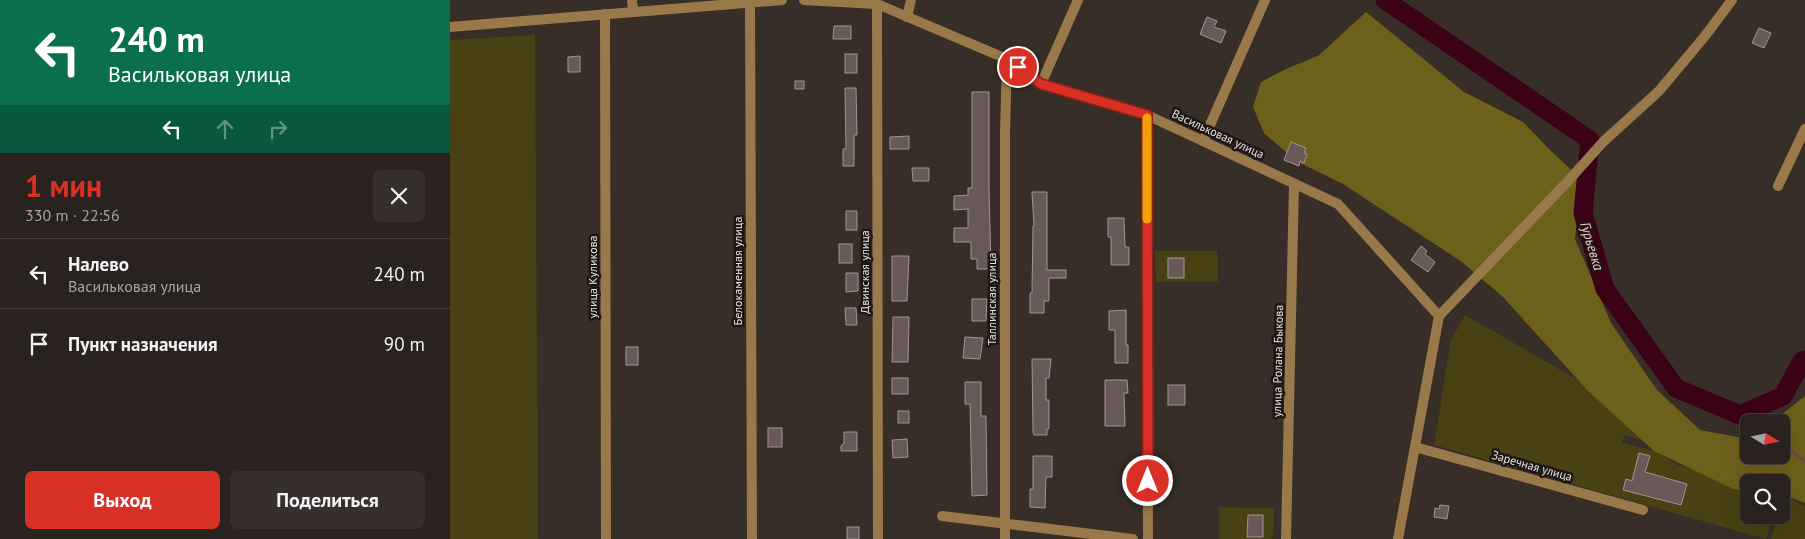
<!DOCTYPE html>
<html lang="ru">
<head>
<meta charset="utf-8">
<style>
	:root { --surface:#2a221e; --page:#362f2b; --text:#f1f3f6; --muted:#a5a4a4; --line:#463f3c; --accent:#d93025 }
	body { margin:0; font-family:"PT Sans",sans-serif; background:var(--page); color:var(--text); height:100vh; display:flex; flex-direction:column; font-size:19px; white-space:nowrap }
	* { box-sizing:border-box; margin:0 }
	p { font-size:16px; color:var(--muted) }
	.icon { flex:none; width:28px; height:28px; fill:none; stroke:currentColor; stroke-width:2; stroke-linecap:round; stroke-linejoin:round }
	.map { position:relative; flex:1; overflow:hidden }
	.drawer { display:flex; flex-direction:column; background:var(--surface); width:450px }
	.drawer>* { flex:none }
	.top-card { background:#0b6e4f; color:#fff; overflow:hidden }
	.needle { width:32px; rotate:100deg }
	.fabs { position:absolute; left:1290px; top:414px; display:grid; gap:10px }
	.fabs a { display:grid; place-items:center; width:50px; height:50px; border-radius:8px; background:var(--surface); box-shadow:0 5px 20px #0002,0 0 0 1px var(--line); font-size:25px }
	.pin { position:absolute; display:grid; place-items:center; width:42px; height:42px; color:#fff; margin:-21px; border:2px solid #fff; border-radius:50%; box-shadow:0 1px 5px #0007 }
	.me { position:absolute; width:55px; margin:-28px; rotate:0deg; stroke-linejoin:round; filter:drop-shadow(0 0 4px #0008) }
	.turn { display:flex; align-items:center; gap:18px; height:105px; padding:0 25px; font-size:22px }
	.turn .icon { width:65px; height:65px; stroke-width:2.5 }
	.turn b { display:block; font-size:35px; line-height:42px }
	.lanes { display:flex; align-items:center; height:48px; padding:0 25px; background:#0003; justify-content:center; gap:25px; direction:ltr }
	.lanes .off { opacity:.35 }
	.round { display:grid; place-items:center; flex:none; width:52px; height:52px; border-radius:8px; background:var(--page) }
	.overview { display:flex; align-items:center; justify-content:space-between; height:85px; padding:0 25px }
	h1 { font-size:30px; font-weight:700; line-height:38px; color:var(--accent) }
	.action { display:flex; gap:10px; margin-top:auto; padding:10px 25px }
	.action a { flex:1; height:58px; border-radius:8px; background:var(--accent); color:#fff; font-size:20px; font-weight:700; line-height:58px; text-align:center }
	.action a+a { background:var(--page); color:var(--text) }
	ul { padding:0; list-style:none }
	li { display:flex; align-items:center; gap:15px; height:70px; padding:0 25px; border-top:1px solid var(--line) }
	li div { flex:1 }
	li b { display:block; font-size:19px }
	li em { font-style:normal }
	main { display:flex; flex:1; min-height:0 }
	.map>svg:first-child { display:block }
	.green { fill:#484113 }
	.forest { fill:#6c611b }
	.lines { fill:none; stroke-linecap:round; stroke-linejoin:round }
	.stream { stroke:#6f4451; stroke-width:3 }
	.river { stroke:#3b0115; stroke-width:19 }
	.building { fill:#665957; stroke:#a29491 }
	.minor { stroke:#997949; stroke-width:10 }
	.tertiary { stroke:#997949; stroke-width:10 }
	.route-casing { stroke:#8d1f18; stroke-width:12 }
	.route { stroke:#d93025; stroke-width:9 }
	.slow { stroke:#f59e0b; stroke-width:9 }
	.labels { text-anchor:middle; stroke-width:5; stroke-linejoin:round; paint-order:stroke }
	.street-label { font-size:12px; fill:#e9e2de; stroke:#1c1715 }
	.water-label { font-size:14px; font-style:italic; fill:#f8c7d0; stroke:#1c1715 }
</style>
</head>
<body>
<main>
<section class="drawer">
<div class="top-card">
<div class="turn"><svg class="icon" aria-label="left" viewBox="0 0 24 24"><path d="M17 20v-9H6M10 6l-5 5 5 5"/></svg><div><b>240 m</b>Васильковая улица</div></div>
<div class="lanes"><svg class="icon" aria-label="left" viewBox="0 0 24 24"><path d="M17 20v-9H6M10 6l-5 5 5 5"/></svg><svg class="icon off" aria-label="ahead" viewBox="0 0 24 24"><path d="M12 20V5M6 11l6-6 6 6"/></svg><svg class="icon off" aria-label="right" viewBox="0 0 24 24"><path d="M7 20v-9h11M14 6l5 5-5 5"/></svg></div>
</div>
<div class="overview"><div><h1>1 мин</h1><p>330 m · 22:56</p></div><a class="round"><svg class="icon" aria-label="close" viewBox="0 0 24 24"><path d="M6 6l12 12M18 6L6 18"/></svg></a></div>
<ul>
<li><svg class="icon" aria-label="left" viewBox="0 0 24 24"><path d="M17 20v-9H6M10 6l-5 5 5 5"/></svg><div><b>Налево</b><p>Васильковая улица</p></div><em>240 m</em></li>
<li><svg class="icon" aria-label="arrive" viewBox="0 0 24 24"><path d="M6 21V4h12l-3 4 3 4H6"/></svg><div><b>Пункт назначения</b></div><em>90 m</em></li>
</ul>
<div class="action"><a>Выход</a><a>Поделиться</a></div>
</section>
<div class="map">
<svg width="1355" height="539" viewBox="0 0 1355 539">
	<rect width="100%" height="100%" fill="#382e28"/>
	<g class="green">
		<path d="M85,35L88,539H0V40Z"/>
		<path d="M705,251H767L768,282H706Z"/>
		<path d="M1015,315L1135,384L1198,442L1175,435L1172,443L1207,451L1225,464L1299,486V515H1323L1316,539L984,445L1001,340Z"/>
		<path d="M1334,496L1355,506V539H1321L1328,515H1331V505Z"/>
		<path d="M769,507L824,508L823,537L821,539H769Z"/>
	</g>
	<path class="forest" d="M916,12L1014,92L1073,122L1100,150L1131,179L1125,239L1161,323L1207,390L1250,430L1299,439V455H1331V422H1322L1355,396V503L1342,498L1331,496V482H1299V491L1283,489L1204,451L1138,391L1053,297L1012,262L893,184L846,161L814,133L803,107L811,82L838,68L868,56Z"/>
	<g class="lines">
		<g class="stream">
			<path d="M1290,415L1301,422"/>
			<path d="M1331,444L1355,461"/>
		</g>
		<path class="river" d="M935,0L1140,140L1133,213L1155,289L1226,388L1290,415L1333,396L1352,361L1355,360"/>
	</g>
	<g class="building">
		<path d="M757,17L767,21L764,27L776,31L771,43L750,34Z"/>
		<path d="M384,26H401V39H383Z"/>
		<path d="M1309,28L1321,33L1314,48L1302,43Z"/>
		<rect x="395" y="54" width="12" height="19"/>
		<path d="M130,56V72H118V57Z"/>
		<rect x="345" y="81" width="9" height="8"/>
		<path d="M395,88H406L407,135H404V166H393V149H396Z"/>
		<path d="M522,92H539V188L541,269H527V259H521V242H504V228H518V209L504,210V196L518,195V188H522Z"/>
		<path d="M459,136V149H440V137Z"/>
		<path d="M841,142L856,148L854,153L857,154L854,163L850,161L849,166L834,160Z"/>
		<path d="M462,168H479V181H463Z"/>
		<path d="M582,192H597V270H616V278H599V301H594V313H580V293H582L583,226H584Z"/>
		<rect x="396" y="211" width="11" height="19"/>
		<path d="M658,218H674L675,247H679V265H661V237H658Z"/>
		<rect x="389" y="244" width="13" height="19"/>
		<path d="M971,246L977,251L975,254L985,262L978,272L961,260Z"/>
		<path d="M442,256H459L457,301H442Z"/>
		<rect x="718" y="258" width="16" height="20"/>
		<path d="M396,273H408V291L396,292Z"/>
		<path d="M522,299H537L536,321H522Z"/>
		<path d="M395,308H406L407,325H396Z"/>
		<path d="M676,310V345H678V363H665V330H659V311Z"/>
		<path d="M443,317H459L458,362H442Z"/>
		<path d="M515,337L533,338L530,359L513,358Z"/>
		<rect x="176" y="347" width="12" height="18"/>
		<path d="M582,359H601L599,378H596V400H599V429H597V435H584L583,432Z"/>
		<rect x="442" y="378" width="16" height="16"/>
		<path d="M655,380H677L678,393H674L675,426H655Z"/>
		<path d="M515,382H531V416H536L537,495L522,496L520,404H515Z"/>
		<rect x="718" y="385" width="17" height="20"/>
		<rect x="448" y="411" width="11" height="12"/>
		<rect x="318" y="428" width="14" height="19"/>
		<path d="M394,432H407V451H391V446L394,443Z"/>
		<path d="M457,439L458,457L443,458L442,440Z"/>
		<path d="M1189,453L1200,456L1195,472L1237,484L1231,505L1173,490L1176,479L1182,481Z"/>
		<path d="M583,456H602V477H596L595,508L580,507V489H583Z"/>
		<path d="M990,505L999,506L997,519L984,517L985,508L989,509Z"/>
		<path d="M798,515H813V537H797Z"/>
		<rect x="397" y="527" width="12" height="12"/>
	</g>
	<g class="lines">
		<g class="minor">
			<path d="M182,0L183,10"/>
			<path d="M354,0L427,4L557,59L591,84L697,115L888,204L989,316"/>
			<path d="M300,3L302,539"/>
			<path d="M427,4L428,539"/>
			<path d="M155,14L156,539"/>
			<path d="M457,17L461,0"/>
			<path d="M0,27L332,0"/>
			<path d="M591,84L628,0"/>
			<path d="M697,115L698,539"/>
			<path d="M753,141L815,0"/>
			<path d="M1328,186L1355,129"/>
			<path d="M965,447L1193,510"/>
			<path d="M492,516L683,539"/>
			<path d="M555,539V132L557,59"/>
			<path d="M836,539L844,184"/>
		</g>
		<path class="tertiary" d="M948,539L989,316L1119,180L1153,142L1209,91L1255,36L1282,0"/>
	</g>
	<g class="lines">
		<defs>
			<path id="route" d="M568,67L591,84L697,115L698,481"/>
		</defs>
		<use href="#route" class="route-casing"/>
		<use href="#route" class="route"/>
		<path class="slow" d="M697,118V219"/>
	</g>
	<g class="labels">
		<g class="street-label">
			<text transform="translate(768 134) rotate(25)" y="4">Васильковая улица</text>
			<text transform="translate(288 271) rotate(-90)" y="4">Белокаменная улица</text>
			<text transform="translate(415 272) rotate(-90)" y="4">Двинская улица</text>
			<text transform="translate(143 277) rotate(-90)" y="4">улица Куликова</text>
			<text transform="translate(542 299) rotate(-90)" y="4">Таллинская улица</text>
			<text transform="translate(828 361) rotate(-89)" y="4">улица Ролана Быкова</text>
			<text transform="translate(1082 466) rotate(16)" y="4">Заречная улица</text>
		</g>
		<g class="water-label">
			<text transform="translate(1142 246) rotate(73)" y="5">Гурьевка</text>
		</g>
	</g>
</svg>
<div class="fabs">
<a><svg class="needle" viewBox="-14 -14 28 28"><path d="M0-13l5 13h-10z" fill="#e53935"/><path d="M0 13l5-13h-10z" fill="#a5a4a4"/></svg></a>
<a><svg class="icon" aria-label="search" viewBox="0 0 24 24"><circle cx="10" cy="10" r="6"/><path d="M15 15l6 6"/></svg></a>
</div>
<div class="pin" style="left:568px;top:67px;background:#d93025"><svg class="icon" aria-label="arrive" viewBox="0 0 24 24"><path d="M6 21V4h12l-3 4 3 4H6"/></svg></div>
<svg class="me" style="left:698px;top:481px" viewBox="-20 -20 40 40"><circle r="17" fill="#d93025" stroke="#fff" stroke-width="3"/><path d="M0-11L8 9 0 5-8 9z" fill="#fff"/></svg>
</div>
</main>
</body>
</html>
